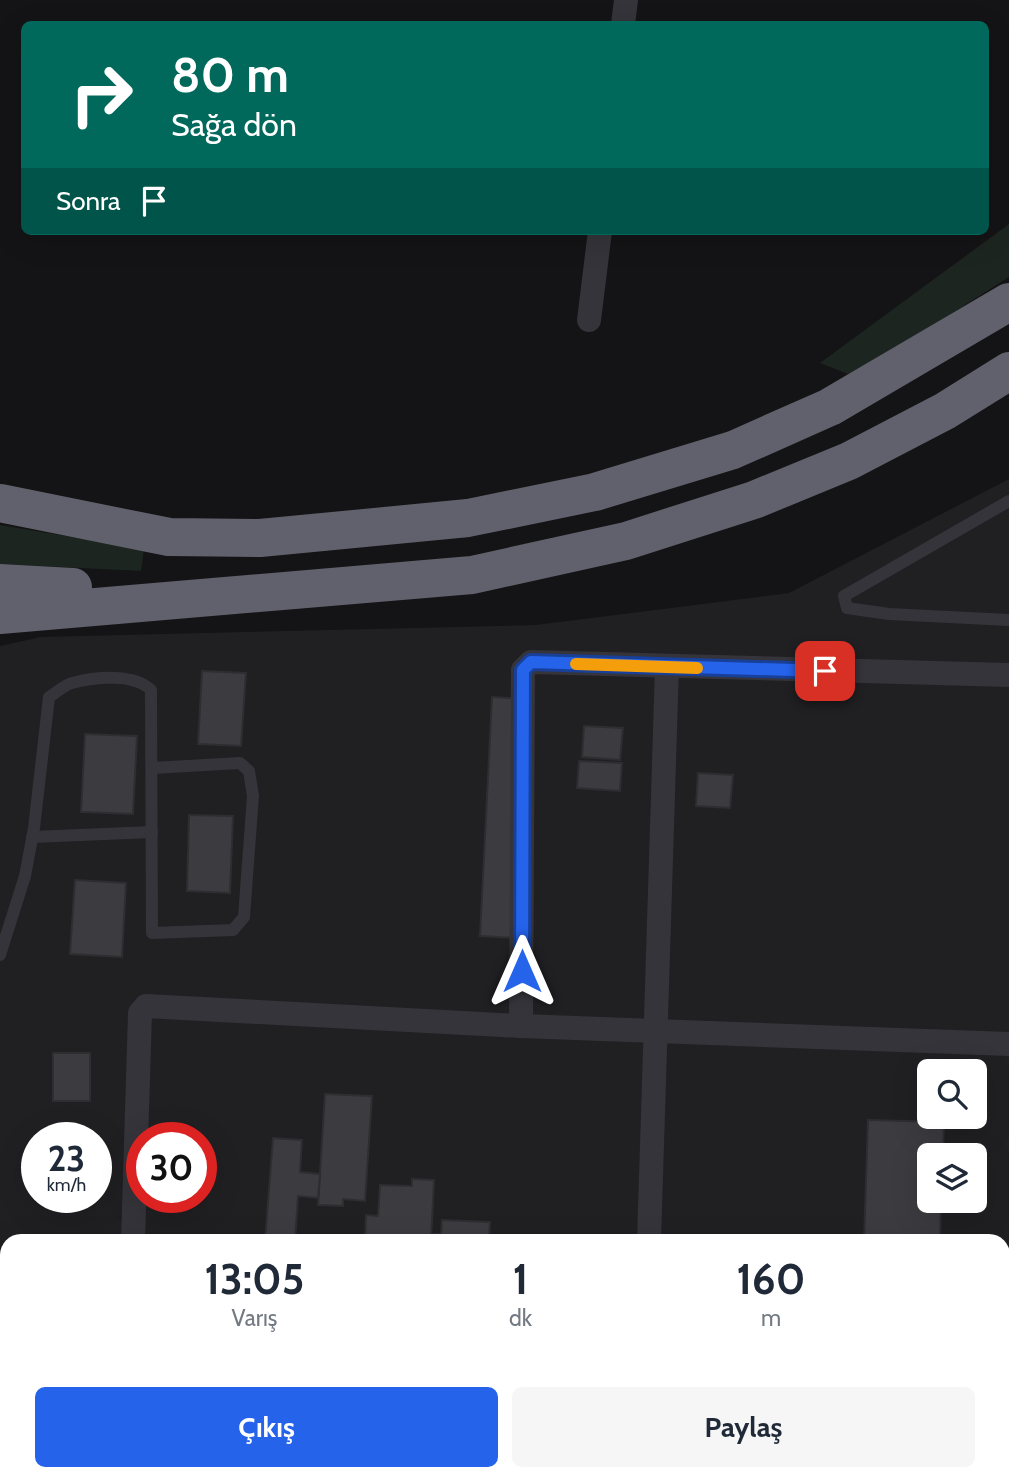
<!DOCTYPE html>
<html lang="tr">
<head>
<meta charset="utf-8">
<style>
	:root { --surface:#fff; --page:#f6f6f7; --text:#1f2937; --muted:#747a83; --accent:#2563eb }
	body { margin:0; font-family:Cabin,sans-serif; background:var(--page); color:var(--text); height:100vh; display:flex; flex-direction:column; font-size:26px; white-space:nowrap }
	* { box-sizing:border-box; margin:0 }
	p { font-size:23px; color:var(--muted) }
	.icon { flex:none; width:38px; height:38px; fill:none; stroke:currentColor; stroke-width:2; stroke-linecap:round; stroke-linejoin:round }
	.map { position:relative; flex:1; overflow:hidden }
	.side { position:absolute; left:0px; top:1234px; width:1010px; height:247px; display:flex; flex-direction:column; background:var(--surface); border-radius:21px 21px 0 0; box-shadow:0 7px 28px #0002 }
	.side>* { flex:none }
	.banner { position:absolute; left:21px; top:21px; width:968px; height:214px; border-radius:10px; box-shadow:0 7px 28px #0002; background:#00695c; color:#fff; overflow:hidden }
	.tools { position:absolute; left:917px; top:1059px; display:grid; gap:14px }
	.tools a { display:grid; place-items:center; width:70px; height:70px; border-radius:10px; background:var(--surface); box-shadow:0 7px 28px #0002; font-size:35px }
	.speed { position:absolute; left:21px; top:1122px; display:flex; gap:14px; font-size:35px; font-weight:700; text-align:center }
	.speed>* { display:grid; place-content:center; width:91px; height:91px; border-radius:50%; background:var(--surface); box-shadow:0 7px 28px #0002; line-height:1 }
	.speed small { font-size:18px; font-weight:400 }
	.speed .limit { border:10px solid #d22; background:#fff; color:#111 }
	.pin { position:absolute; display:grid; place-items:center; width:60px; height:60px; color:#fff; margin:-30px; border-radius:14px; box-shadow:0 4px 10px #0006 }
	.me { position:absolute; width:77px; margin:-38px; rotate:0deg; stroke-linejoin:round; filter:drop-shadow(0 0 5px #0008) }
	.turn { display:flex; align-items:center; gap:24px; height:147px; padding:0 35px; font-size:32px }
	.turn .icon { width:91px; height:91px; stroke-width:2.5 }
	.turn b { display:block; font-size:49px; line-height:60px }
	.then { display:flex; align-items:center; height:66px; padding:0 35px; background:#0003; gap:14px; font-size:26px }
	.eta { display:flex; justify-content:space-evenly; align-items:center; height:119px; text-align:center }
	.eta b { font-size:42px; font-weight:700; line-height:49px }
	.action { display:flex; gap:14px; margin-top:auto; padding:14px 35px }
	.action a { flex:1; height:80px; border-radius:10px; background:var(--accent); color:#fff; font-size:28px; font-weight:700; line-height:80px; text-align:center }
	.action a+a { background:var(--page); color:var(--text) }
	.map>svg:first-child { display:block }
	.built { fill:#201f22; fill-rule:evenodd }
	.green { fill:#1d2520 }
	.building { fill:#3b3b40; stroke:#2e2d31; stroke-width:2 }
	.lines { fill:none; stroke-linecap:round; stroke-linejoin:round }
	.lane { stroke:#34343a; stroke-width:12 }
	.street { stroke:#34343a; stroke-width:24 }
	.secondary { stroke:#42434b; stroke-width:35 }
	.highway { stroke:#60616c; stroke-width:38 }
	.route-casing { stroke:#184099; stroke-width:18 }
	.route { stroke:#2563eb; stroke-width:12 }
	.slow { stroke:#f59e0b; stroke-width:12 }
</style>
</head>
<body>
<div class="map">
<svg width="1009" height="1480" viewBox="0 0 1009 1480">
	<rect width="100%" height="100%" fill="#141315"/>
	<path class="built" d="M1009,479V1480H0V646L41,637L536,625L789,593ZM929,1071H975V1116H929ZM37,1138H96V1197H37ZM142,1138H201V1197H142ZM929,1155H975V1200H929ZM7,1241H1003V1474H7Z"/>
	<g class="green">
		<path d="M1009,224V277L853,376L820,363Z"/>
		<path d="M0,525L144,549L141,571L0,564Z"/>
	</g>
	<g class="building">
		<path d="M202,671L246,673L241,746L198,744Z"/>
		<path d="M492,697L529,699L516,938L480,936Z"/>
		<path d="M584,726L623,728L620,760L582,757Z"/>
		<path d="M85,734L137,736L133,814L81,812Z"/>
		<path d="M579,761L622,763L620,791L577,788Z"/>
		<path d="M698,773L733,775L730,808L696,806Z"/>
		<path d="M189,815L233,816L230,893L187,891Z"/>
		<path d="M75,880L126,883L122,957L70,954Z"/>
		<rect x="53" y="1053" width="37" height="48"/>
		<path d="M325,1094L372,1096L365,1201L343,1199V1206L318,1205Z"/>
		<path d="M868,1120L944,1122L943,1155H929V1200H941L940,1241H864Z"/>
		<path d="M273,1138L302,1140L300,1172L320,1174L318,1198L298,1196L295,1241H265Z"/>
		<path d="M412,1179L434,1180L431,1241H365L366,1215L378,1216L380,1185L412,1186Z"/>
		<path d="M442,1220L490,1222L489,1241H431V1234H441Z"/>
		<rect x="0" y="1321" width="7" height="57"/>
		<path d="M851,1474H926L925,1480H851Z"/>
	</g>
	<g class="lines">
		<g class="lane">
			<path d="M1009,501L844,596L847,608L889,614L1009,620"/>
			<path d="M32,837L152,832"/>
			<path d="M0,955L25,876L34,828L49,697C56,693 64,685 72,683C95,677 134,673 151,690L152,933L233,930L244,917L253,796L249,771L240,763L152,768"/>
		</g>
		<g class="street">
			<path d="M623,24L626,0"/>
			<path d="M589,320L600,231"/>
			<path d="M521,1026L523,670L531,662L1009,675"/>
			<path d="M133,1241L140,1013L146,1006L521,1026L1009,1044"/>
			<path d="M649,1241L667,667"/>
		</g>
		<g class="secondary">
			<path d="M0,1394L7,1393"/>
			<path d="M727,1474V1480"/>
			<path d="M27,1480L28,1474"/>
		</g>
		<g class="highway">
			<path d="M0,503L169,537L260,538L468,518L595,492L733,450L830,407L1009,302"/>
			<path d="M0,583L73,587"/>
			<path d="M0,615L472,575L626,541L754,500L849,461L945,411L1009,371"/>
		</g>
	</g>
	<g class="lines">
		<defs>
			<path id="route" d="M522,971L523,670L531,662L825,671"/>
		</defs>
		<use href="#route" class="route-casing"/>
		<use href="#route" class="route"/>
		<path class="slow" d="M576,664L697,668"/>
	</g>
</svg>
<div class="tools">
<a><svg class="icon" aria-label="search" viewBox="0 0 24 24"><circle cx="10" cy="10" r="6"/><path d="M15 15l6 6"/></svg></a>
<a><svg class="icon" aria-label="layers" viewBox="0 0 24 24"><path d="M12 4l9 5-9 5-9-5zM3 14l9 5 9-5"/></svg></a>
</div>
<div class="speed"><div>23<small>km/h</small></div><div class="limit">30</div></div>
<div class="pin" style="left:825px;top:671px;background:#d93025"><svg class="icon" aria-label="arrive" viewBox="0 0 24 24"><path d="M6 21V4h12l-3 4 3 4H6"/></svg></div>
<svg class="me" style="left:522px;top:971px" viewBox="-20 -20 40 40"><path d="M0-17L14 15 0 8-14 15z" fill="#2563eb" stroke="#fff" stroke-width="4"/></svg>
<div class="banner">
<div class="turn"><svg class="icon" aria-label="right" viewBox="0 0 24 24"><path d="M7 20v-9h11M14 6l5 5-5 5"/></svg><div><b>80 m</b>Sağa dön</div></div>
<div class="then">Sonra<svg class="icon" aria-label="arrive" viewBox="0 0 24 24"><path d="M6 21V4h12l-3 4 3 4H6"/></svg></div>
</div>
<section class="side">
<div class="eta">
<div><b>13:05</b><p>Varış</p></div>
<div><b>1</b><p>dk</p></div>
<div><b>160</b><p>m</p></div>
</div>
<div class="action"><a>Çıkış</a><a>Paylaş</a></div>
</section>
</div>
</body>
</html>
